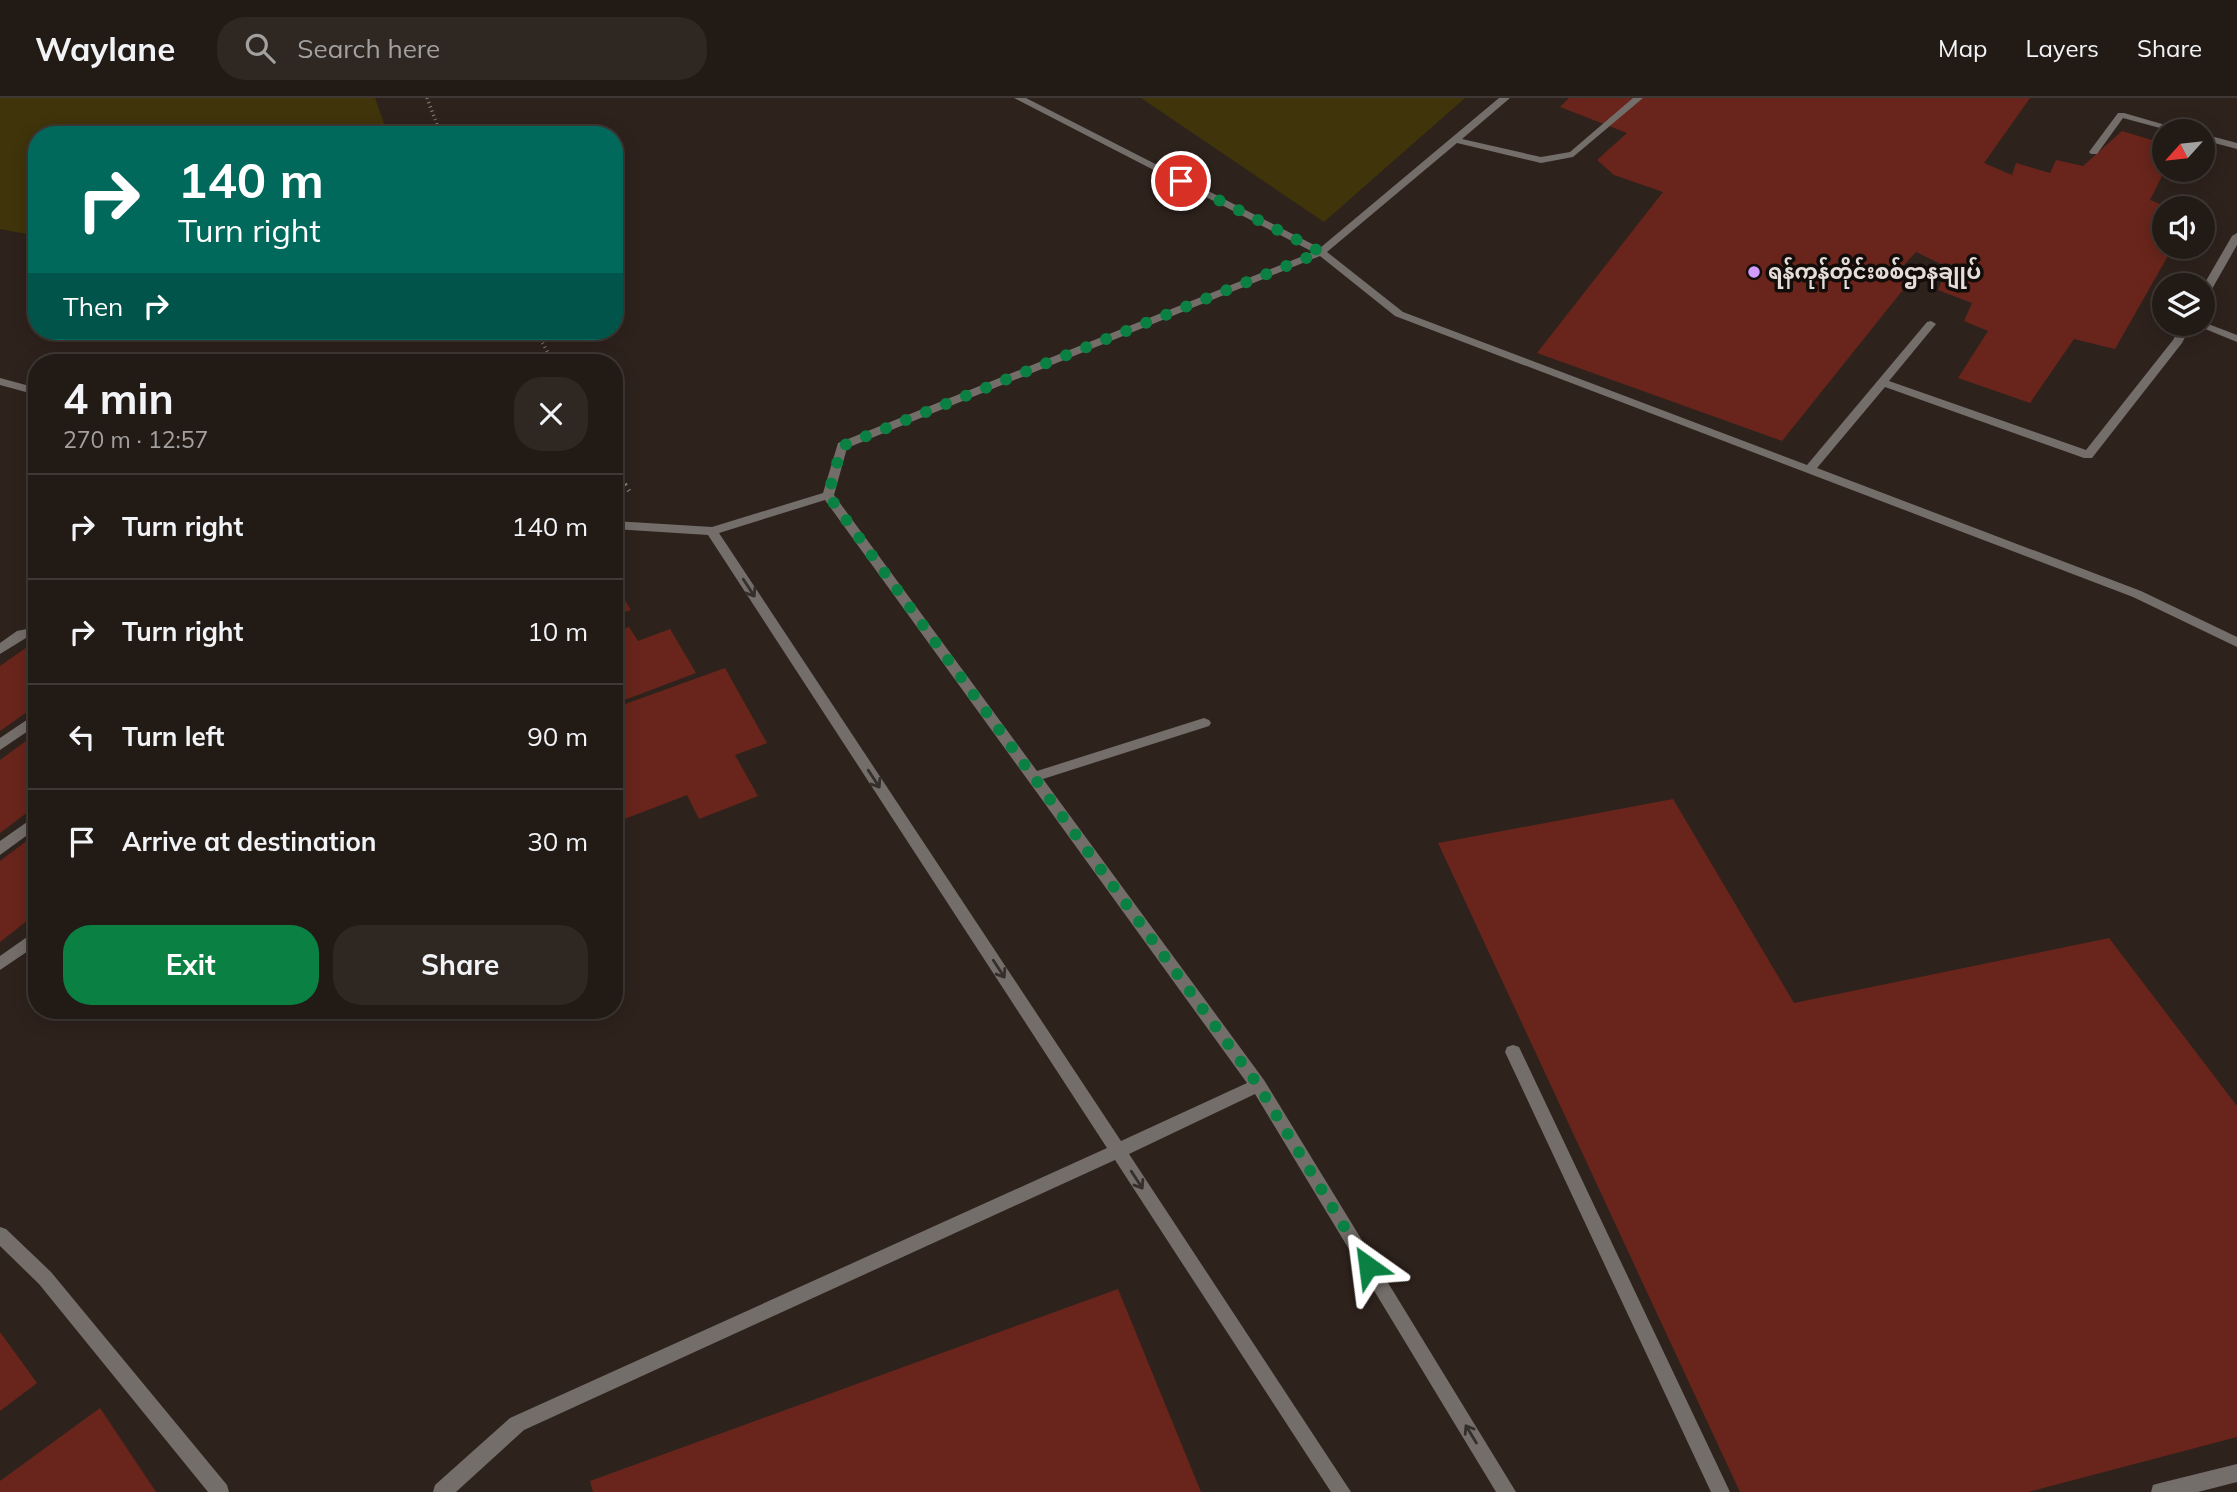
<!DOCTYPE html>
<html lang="en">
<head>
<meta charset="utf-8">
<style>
	:root { --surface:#221a15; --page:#2e2722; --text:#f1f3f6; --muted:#a2a1a0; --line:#3f3834; --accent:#0b8043 }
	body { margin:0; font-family:Mulish,"Noto Sans Myanmar",sans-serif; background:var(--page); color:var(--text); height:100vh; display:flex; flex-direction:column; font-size:26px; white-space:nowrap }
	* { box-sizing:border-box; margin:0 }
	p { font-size:23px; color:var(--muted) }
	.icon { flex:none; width:38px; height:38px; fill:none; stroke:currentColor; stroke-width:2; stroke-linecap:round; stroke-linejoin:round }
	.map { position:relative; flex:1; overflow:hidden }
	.drawer { position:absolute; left:28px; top:256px; width:595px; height:665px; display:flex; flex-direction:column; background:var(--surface); border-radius:28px; box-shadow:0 4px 18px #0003,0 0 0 2px var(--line) }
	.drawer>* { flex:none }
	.hud { position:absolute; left:28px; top:28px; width:595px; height:214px; border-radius:28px; box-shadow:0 4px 18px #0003,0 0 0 2px var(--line); background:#00695c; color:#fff; overflow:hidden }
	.needle { width:46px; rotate:243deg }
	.fabs { position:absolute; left:2152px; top:21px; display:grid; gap:14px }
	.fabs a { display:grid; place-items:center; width:63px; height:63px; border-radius:50%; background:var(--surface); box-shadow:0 4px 18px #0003,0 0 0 2px var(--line); font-size:35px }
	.pin { position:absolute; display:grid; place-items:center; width:60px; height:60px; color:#fff; margin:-30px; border:4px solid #fff; border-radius:50%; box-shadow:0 2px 7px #0007 }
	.me { position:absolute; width:77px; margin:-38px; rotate:329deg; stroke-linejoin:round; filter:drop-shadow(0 0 5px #0008) }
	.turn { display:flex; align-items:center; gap:24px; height:147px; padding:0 35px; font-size:32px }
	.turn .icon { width:91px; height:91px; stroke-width:2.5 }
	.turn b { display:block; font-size:49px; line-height:60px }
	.then { display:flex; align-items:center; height:66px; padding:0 35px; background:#0003; gap:14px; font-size:26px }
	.round { display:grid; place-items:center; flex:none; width:74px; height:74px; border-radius:28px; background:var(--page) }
	.summary { display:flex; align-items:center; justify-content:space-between; height:119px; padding:0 35px }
	h1 { font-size:42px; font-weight:700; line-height:52px }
	.primary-button { display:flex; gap:14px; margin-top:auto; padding:14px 35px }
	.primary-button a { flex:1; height:80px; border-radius:28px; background:var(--accent); color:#fff; font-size:28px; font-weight:700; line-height:80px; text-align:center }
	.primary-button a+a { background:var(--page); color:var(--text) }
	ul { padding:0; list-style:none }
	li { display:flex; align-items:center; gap:21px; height:105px; padding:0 35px; border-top:2px solid var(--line) }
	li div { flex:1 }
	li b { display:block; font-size:26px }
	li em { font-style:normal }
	header { display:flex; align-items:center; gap:42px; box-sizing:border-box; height:98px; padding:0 35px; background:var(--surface); border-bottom:2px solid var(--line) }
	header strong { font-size:33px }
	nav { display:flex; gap:38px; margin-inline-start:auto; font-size:24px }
	.search { width:490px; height:63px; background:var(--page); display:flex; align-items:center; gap:18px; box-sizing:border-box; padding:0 24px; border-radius:28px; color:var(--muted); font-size:26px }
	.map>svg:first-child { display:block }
	.green { fill:#3f340a }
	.building { fill:#69251b }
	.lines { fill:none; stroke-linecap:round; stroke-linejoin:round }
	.path-far1 { stroke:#8a807b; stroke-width:3.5; stroke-dasharray:1 3.5; stroke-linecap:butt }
	.path { stroke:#8a807b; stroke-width:4.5; stroke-dasharray:2 5; stroke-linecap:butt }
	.lane { fill:#736e69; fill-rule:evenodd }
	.street { fill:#736e69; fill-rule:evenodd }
	.oneway { stroke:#342f2b }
	.route { stroke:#0b8043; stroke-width:12; stroke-dasharray:0 21.6 }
	.poi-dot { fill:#d09dfe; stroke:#120d0a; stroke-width:2.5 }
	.labels { text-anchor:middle; stroke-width:7; stroke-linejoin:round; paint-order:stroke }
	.far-poi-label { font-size:21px; font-weight:bold; fill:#e5ddd9; stroke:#120d0a; text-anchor:start }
</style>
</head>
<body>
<header>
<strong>Waylane</strong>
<div class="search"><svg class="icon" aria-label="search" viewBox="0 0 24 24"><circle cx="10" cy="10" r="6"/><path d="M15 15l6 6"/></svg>Search here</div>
<nav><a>Map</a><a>Layers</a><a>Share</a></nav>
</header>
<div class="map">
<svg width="2237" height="1394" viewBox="0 0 2237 1394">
	<rect width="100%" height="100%" fill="#2e221c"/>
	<g class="green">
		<path d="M0,0H375L388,37H37V138L0,131Z"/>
		<path d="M1141,0H1465L1324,124Z"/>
	</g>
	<g class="building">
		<path d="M1569,0H2030L1984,65L2012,77L2016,65L2050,75L2056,62L2083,68L2122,33L2165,46V72L2150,102L2165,108V149H2173L2115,251L2074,241L2030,305L1958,280L1988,233L1964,223L1972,205L1938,192L1947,169L1916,154L1902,169L1914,178L1782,343L1537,255L1663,94L1614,77L1597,62L1627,35L1560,9Z"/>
		<path d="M614,484L631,512L614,518Z"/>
		<path d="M629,529L638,543L670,531L696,575L614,606V534Z"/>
		<path d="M37,542V607L0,633V568Z"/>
		<path d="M725,570L767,645L735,657L758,698L699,721L687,697L614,725V610Z"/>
		<path d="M37,635V707L0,735V662Z"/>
		<path d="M1673,701L1794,905L2109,840L2237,1008V1339L2028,1394H1740L1438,745Z"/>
		<path d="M37,735V815L0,844V763Z"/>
		<path d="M1118,1191L1201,1394H593L590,1383Z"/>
		<path d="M0,1234L37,1285L0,1313Z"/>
		<path d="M100,1310L156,1394H0V1383Z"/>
	</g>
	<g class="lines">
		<g class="path-far1">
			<path d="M427,0L441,37"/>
			<path d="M536,233L553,264"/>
		</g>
		<path class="path" d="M614,368L629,393"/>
		<g class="lane">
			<path d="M1014,0H1026L1320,150L1499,0H1510L1462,41L1541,59L1570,54L1633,0H1643L1573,59L1541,65L1457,45L1327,154L1403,214L1807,367L1927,224L1931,223L1936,226L1889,283L2086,352L2173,242L2182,226H2192L2182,245L2092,360H2084L1885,289L1817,370L2141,493L2237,539V549L2133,499L1395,218L1320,158L847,350L834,397L1037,673L1204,620L1209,622L1211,625L1209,628L1043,681L1264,982L1516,1394H1496L1255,996L1129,1056L1351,1394H1331L1115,1062L524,1332L456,1394H433L435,1387L510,1320L1107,1050L708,437L614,431V423L712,429L823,395L838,345L1313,154ZM825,402L1247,985L1121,1043L719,435Z"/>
			<path d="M2118,15H2124L2186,33H2171L2123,20L2097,56H2091L2089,54Z"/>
			<path d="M2203,36L2237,45V51L2203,42Z"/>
			<path d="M2237,135V147L2208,198L2203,201V188L2232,138Z"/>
			<path d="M2203,224L2237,237V244L2193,226Z"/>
			<path d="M0,280L37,290V297L0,287Z"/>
			<path d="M37,529V538L26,540L0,556V545L17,533Z"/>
			<path d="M37,615V627L0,652V640Z"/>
			<path d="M37,717V730L0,757V743Z"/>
			<path d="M37,832V847L0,872V858Z"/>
			<path d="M1513,947L1519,949L1730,1394H1711L1505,954L1507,949Z"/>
			<path d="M2237,1366V1384L2198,1394H2151L2153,1387L2160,1385Z"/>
		</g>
		<path class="street" d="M0,1129L6,1131L51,1174L227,1387L229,1394H208L39,1186L0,1148Z"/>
	</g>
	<defs><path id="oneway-shaft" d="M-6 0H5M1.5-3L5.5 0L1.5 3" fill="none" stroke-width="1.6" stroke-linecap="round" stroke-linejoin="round" transform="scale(1.75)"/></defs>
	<g class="oneway">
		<use href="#oneway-shaft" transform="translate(749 490) rotate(57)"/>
		<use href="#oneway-shaft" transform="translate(874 681) rotate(57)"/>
		<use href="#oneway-shaft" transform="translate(999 871) rotate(57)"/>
		<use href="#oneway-shaft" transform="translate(1137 1082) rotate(57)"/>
		<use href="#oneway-shaft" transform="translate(1471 1336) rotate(-121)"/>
	</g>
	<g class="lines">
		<path class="route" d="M1181,83L1321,154L842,348L828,397L1258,987L1368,1168"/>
	</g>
	<circle class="poi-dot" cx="1754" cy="174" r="7"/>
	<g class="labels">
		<g class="far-poi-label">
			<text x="1768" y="181">ရန်ကုန်တိုင်းစစ်ဌာနချုပ်</text>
		</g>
	</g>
</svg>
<div class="fabs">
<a><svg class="needle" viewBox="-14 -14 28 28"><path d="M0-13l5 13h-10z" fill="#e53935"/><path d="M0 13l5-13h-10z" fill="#a2a1a0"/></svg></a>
<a><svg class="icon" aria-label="sound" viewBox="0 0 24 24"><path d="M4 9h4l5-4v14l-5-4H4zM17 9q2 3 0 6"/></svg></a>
<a><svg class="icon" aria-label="layers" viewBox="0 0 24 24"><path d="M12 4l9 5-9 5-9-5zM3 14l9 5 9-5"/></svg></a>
</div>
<div class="pin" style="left:1181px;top:83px;background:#d93025"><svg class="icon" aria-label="arrive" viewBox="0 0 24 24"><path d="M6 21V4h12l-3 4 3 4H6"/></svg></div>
<svg class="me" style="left:1368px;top:1168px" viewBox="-20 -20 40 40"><path d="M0-17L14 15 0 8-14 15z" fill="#0b8043" stroke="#fff" stroke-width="4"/></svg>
<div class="hud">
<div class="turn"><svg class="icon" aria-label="right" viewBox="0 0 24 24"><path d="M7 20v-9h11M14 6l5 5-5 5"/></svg><div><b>140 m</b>Turn right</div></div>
<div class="then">Then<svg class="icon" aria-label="right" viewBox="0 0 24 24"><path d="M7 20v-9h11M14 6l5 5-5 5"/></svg></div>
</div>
<section class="drawer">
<div class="summary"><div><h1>4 min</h1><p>270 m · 12:57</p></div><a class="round"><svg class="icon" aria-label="close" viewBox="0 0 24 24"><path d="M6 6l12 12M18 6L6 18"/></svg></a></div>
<ul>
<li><svg class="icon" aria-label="right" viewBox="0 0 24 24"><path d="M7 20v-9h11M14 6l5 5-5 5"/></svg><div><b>Turn right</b></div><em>140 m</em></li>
<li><svg class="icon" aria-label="right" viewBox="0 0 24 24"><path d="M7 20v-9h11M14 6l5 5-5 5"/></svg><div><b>Turn right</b></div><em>10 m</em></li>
<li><svg class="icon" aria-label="left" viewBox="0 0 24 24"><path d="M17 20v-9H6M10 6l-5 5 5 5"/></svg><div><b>Turn left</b></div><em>90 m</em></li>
<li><svg class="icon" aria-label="arrive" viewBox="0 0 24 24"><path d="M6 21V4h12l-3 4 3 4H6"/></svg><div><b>Arrive at destination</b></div><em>30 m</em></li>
</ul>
<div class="primary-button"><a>Exit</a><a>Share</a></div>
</section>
</div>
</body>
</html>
